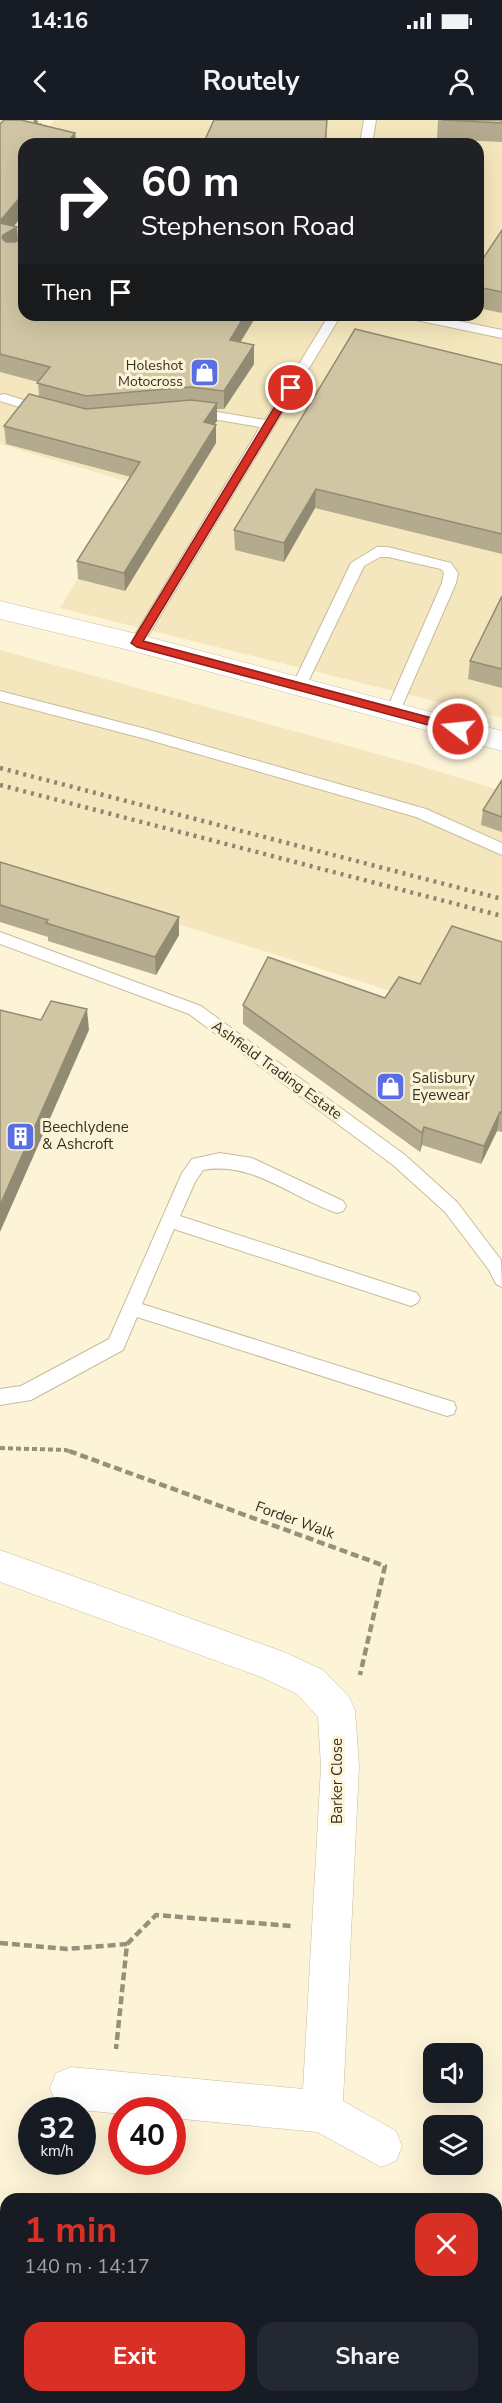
<!DOCTYPE html>
<html lang="en">
<head>
<meta charset="utf-8">
<style>
	:root { --surface:#171b24; --page:#242831; --text:#f1f3f6; --muted:#9ea1a6; --accent:#d93025 }
	body { margin:0; font-family:"Nunito Sans",sans-serif; background:var(--page); color:var(--text); height:100vh; display:flex; flex-direction:column; font-size:22px; white-space:nowrap }
	* { box-sizing:border-box; margin:0 }
	p { font-size:20px; color:var(--muted) }
	.icon { flex:none; width:33px; height:33px; fill:none; stroke:currentColor; stroke-width:2; stroke-linecap:round; stroke-linejoin:round }
	.map { position:relative; flex:1; overflow:hidden }
	.panel { position:absolute; left:0px; top:2073px; width:502px; height:210px; display:flex; flex-direction:column; background:var(--surface); border-radius:18px 18px 0 0; box-shadow:0 6px 24px #0002 }
	.panel>* { flex:none }
	.hud { position:absolute; left:18px; top:18px; width:466px; height:183px; border-radius:18px; box-shadow:0 6px 24px #0002; background:#202124; color:#fff; overflow:hidden }
	.controls { position:absolute; left:423px; top:1923px; display:grid; gap:12px }
	.controls a { display:grid; place-items:center; width:60px; height:60px; border-radius:12px; background:var(--surface); box-shadow:0 6px 24px #0002; font-size:30px }
	.speed { position:absolute; left:18px; top:1977px; display:flex; gap:12px; font-size:30px; font-weight:700; text-align:center }
	.speed>* { display:grid; place-content:center; width:78px; height:78px; border-radius:50%; background:var(--surface); box-shadow:0 6px 24px #0002; line-height:1 }
	.speed small { font-size:15px; font-weight:400 }
	.speed .limit { border:9px solid #d22; background:#fff; color:#111 }
	.pin { position:absolute; display:grid; place-items:center; width:51px; height:51px; color:#fff; margin:-26px; border:3px solid #fff; border-radius:50%; box-shadow:0 2px 6px #0007 }
	.me { position:absolute; width:66px; margin:-33px; rotate:286deg; stroke-linejoin:round; filter:drop-shadow(0 0 4px #0008) }
	.turn { display:flex; align-items:center; gap:21px; height:126px; padding:0 24px; font-size:27px }
	.turn .icon { width:78px; height:78px; stroke-width:2.5 }
	.turn b { display:block; font-size:42px; line-height:51px }
	.then { display:flex; align-items:center; height:57px; padding:0 24px; background:#0003; gap:12px; font-size:22px }
	.round { display:grid; place-items:center; flex:none; width:63px; height:63px; border-radius:18px; background:var(--page) }
	.overview { display:flex; align-items:center; justify-content:space-between; height:102px; padding:0 24px }
	h1 { font-size:36px; font-weight:700; line-height:45px; color:var(--accent) }
	.button { display:flex; gap:12px; margin-top:auto; padding:12px 24px }
	.button a { flex:1; height:69px; border-radius:18px; background:var(--accent); color:#fff; font-size:24px; font-weight:700; line-height:69px; text-align:center }
	.button a+a { background:var(--page); color:var(--text) }
	.status { display:flex; justify-content:space-between; align-items:center; height:42px; padding:0 30px; background:var(--surface); direction:ltr }
	.status svg { height:16px; fill:currentColor }
	header { display:flex; justify-content:space-between; align-items:center; height:78px; padding:0 24px; background:var(--surface); font-size:27px; font-weight:700 }
	.map>svg:first-child { display:block }
	.built { fill:#f5e7bd; fill-rule:evenodd }
	.lines { fill:none; stroke-linecap:round; stroke-linejoin:round }
	.service-casing { stroke:#c7bc9b; stroke-width:2 }
	.minor-casing { stroke:#c7bc9b; stroke-width:1 }
	.tertiary-casing { stroke:#c7bc9b; stroke-width:1 }
	.trunk-casing { stroke:#897946; stroke-width:1 }
	.path-far2 { stroke:#97907b; stroke-width:3; stroke-dasharray:4.5 2; stroke-linecap:butt }
	.path-far1 { stroke:#97907b; stroke-width:4; stroke-dasharray:5 3; stroke-linecap:butt }
	.path { stroke:#97907b; stroke-width:4.5; stroke-dasharray:8 4; stroke-linecap:butt }
	.service { fill:#fff; fill-rule:evenodd }
	.minor { fill:#fff; fill-rule:evenodd }
	.tertiary { fill:#fff; fill-rule:evenodd }
	.trunk { fill:#c6b47b; fill-rule:evenodd }
	.rail { stroke:#8c8672; stroke-width:4.5; stroke-dasharray:3 5; stroke-linecap:butt }
	.wall { fill:#b4aa8d }
	.shaded-wall { fill:#928b73 }
	.building { fill:#d1c6a4; stroke:#928b73; stroke-width:1.5 }
	.route { fill:#d93025; stroke:#8d1f18; stroke-width:1.5 }
	.labels { text-anchor:middle; stroke-width:6; stroke-linejoin:round; paint-order:stroke }
	.far-poi-label { font-size:14px; fill:#332f21; stroke:#fdf4d8; text-anchor:end }
	.street-label { font-size:15px; fill:#332f21; stroke:#fdf4d8 }
	.poi-label { font-size:15px; fill:#332f21; stroke:#fdf4d8; text-anchor:start }
</style>
</head>
<body>
<div class="status"><b>14:16</b><svg viewBox="0 0 49 12"><path d="M0 12V9h3v3zM5 12V6h3v6zM10 12V3h3v9zM15 12V0h3v12zM26 1h20v11H26zM47 4h2v5h-2z"/></svg></div>
<header><svg class="icon" aria-label="back" viewBox="0 0 24 24"><path d="M15 5l-7 7 7 7"/></svg>Routely<svg class="icon" aria-label="person" viewBox="0 0 24 24"><circle cx="12" cy="8" r="4"/><path d="M4 21q1-7 8-7t8 7"/></svg></header>
<div class="map">
<svg width="502" height="2283" viewBox="0 0 502 2283">
	<rect width="100%" height="100%" fill="#fdf4d8"/>
	<g class="built">
		<path d="M0,0H31L50,6L54,0H502V598L60,488L135,364L0,324ZM24,24H478V195H24Z"/>
		<path d="M0,530L421,646L502,671V910L403,875L0,748Z"/>
	</g>
	<g class="lines">
		<defs>
			<g id="service">
				<path d="M364,0H376L372,24H360Z"/>
				<path d="M329,195H341L142,526H132L130,523L260,307L194,296L187,292L194,288L265,300Z"/>
				<path d="M405,195H429L502,210V218L411,199Z"/>
				<path d="M4,274L50,288L52,291L45,295L0,281V275Z"/>
				<path d="M377,427H388L451,443L458,453L456,463L400,591L393,596L386,591L442,463L444,453L441,449L388,437H380L364,446L306,566L299,571L292,566L351,443Z"/>
				<path d="M0,571L146,609L426,689L502,723V735L416,697L146,619L0,581Z"/>
				<path d="M0,812L201,886L405,1035L457,1082L501,1140L502,1167L496,1164L489,1150L445,1092L393,1045L189,894L0,824Z"/>
				<path d="M220,1033L252,1038L343,1081L346,1086L343,1091L337,1093C291,1078 254,1041 203,1050L195,1062L180,1096L417,1173L420,1178L417,1183L411,1186L174,1109L142,1184L447,1280L454,1282L456,1288L454,1294L447,1296L137,1197L123,1230L31,1280L0,1285V1269L21,1266L109,1219L182,1053L192,1039Z"/>
				<path d="M6,2254V2277H14L11,2283H0V2256Z"/>
			</g>
			<path id="minor" d="M0,1430L284,1532L323,1550L349,1577L355,1590L359,1646L343,1981L396,2011L402,2026L396,2041L381,2047L317,2012L172,1998V1990H122V1994L71,1989L56,1983L50,1968L56,1953L71,1947L303,1969L321,1646L318,1597L297,1574L261,1557L0,1462Z"/>
			<path id="tertiary" d="M0,481L137,514L502,611V631L137,532L0,499Z"/>
			<g id="trunk">
				<path d="M0,2095L6,2097V2140L0,2138Z"/>
				<path d="M299,2277H354L356,2283H301Z"/>
			</g>
		</defs>
		<use href="#service" class="service-casing"/>
		<use href="#minor" class="minor-casing"/>
		<use href="#tertiary" class="tertiary-casing"/>
		<use href="#trunk" class="trunk-casing"/>
		<g class="path-far2">
			<path d="M34,0L43,7"/>
			<path d="M71,19L98,24"/>
		</g>
		<path class="path-far1" d="M0,1328L66,1330L73,1333"/>
		<g class="path">
			<path d="M69,1331L385,1446L360,1555"/>
			<path d="M0,1823L67,1829L127,1824L116,1929"/>
			<path d="M127,1824L156,1795L291,1806"/>
		</g>
		<use href="#service" class="service"/>
		<use href="#minor" class="minor"/>
		<use href="#tertiary" class="tertiary"/>
		<use href="#trunk" class="trunk"/>
		<g class="rail">
			<path d="M0,648L502,779"/>
			<path d="M0,665L502,796"/>
		</g>
	</g>
	<g class="wall">
		<path d="M438,0H502V22L437,19Z"/>
		<path d="M0,4L75,13L76,24H24V94L13,106L17,107L18,121L240,222L254,225V244L224,289H217V301L214,305H216V323L125,471L78,459L77,441L131,357L6,324L4,306L39,276L38,262L0,252Z"/>
		<path d="M502,110V193L478,188V146Z"/>
		<path d="M502,245V434L315,388L284,442L235,430L234,410Z"/>
		<path d="M502,476V568L468,559L470,541Z"/>
		<path d="M502,660V712L481,705L483,690Z"/>
		<path d="M0,742L179,815L156,855L48,821V817L0,802Z"/>
		<path d="M502,822V1012L497,1011L481,1044L422,1025L420,1032L243,904V885L385,878L420,864Z"/>
		<path d="M499,2098L502,2099V2205L496,2203V2103Z"/>
	</g>
	<g class="shaded-wall">
		<path d="M327,0L326,24H325Z"/>
		<path d="M75,13L76,24H66Z"/>
		<path d="M24,73V94L9,112L17,107L18,126L0,122V101Z"/>
		<path d="M245,195H257L230,239V220Z"/>
		<path d="M254,225V244L224,289V271Z"/>
		<path d="M217,283V301L204,320V302Z"/>
		<path d="M216,305V323L125,471L124,453Z"/>
		<path d="M316,369L315,388L284,442V423Z"/>
		<path d="M179,797V815L156,855L155,837Z"/>
		<path d="M87,889L89,910L0,1112V1085Z"/>
		<path d="M500,992L497,1011L481,1044L484,1026Z"/>
		<path d="M424,1007L422,1025L420,1032L422,1013Z"/>
	</g>
	<g class="building">
		<path d="M4,0H21L75,13L66,24H24V73L0,101V4Z"/>
		<path d="M214,0H327L325,24H203Z"/>
		<path d="M442,0H502V3Z"/>
		<path d="M0,103L17,107L3,115L2,118L6,122H15L23,117L24,113V195H245L230,220L254,225L224,271L190,267L86,276L37,263L50,247L0,234Z"/>
		<path d="M502,110V172L478,167V146Z"/>
		<path d="M355,209L502,245V414L316,369L284,423L234,410Z"/>
		<path d="M29,274L86,289L191,280L217,283L204,302L216,305L124,453L77,441L140,342L4,306Z"/>
		<path d="M502,476V549L470,541Z"/>
		<path d="M502,660V697L483,690Z"/>
		<path d="M0,742L179,797L155,837L46,803L48,800L0,785Z"/>
		<path d="M452,806L502,822V993L500,992L484,1026L424,1007L422,1013L243,885L268,837L385,878L399,857L420,864Z"/>
		<path d="M51,881L87,889L0,1085V890L41,900Z"/>
		<path d="M499,2098L502,2099V2198L496,2196V2111Z"/>
		<path d="M10,2277H46L59,2283H0V2281H8Z"/>
	</g>
	<path class="route" d="M291,265L296,268L143,521L458,605L464,609L462,612L458,613L137,527L131,523L286,268Z"/>
	<defs>
		<symbol id="shop-square" viewBox="-11 -11 22 22"><rect x="-9" y="-9" width="18" height="18" rx="4" fill="#596ee4" stroke="#fdf4d8"/><path d="M-5-2.5h2.3a2.7 3.5 0 0 1 5.4 0H5L5.5 6h-11ZM-1.5-2.5h3a1.5 2.3 0 0 0-3 0Z" fill="#fff"/></symbol>
		<symbol id="building-square" viewBox="-11 -11 22 22"><rect x="-9" y="-9" width="18" height="18" rx="4" fill="#596ee4" stroke="#fdf4d8"/><path d="M-4-6H4V6H1V3H-1V6H-4ZM-2.5-4.3h1.7v1.8h-1.7ZM.8-4.3h1.7v1.8H.8ZM-2.5-1h1.7V.8h-1.7ZM.8-1h1.7V.8H.8Z" fill="#fff"/></symbol>
	</defs>
	<g fill-rule="evenodd">
		<use href="#shop-square" x="188" y="236" width="33" height="33"/>
		<use href="#shop-square" x="374" y="950" width="33" height="33"/>
		<use href="#building-square" x="4" y="1000" width="33" height="33"/>
	</g>
	<g class="labels">
		<g class="far-poi-label">
			<text x="183" y="250">Holeshot<tspan x="183" dy="16">Motocross</tspan></text>
		</g>
		<g class="street-label">
			<text transform="translate(277 950) rotate(36)" y="5">Ashfield Trading Estate</text>
			<text transform="translate(295 1400) rotate(20)" y="5">Forder Walk</text>
			<text transform="translate(337 1661) rotate(-90)" y="5">Barker Close</text>
		</g>
		<g class="poi-label">
			<text x="412" y="963">Salisbury<tspan x="412" dy="17">Eyewear</tspan></text>
			<text x="42" y="1012">Beechlydene<tspan x="42" dy="17">&amp; Ashcroft</tspan></text>
		</g>
	</g>
</svg>
<div class="controls">
<a><svg class="icon" aria-label="sound" viewBox="0 0 24 24"><path d="M4 9h4l5-4v14l-5-4H4zM17 9q2 3 0 6"/></svg></a>
<a><svg class="icon" aria-label="layers" viewBox="0 0 24 24"><path d="M12 4l9 5-9 5-9-5zM3 14l9 5 9-5"/></svg></a>
</div>
<div class="speed"><div>32<small>km/h</small></div><div class="limit">40</div></div>
<div class="pin" style="left:291px;top:268px;background:#d93025"><svg class="icon" aria-label="arrive" viewBox="0 0 24 24"><path d="M6 21V4h12l-3 4 3 4H6"/></svg></div>
<svg class="me" style="left:458px;top:609px" viewBox="-20 -20 40 40"><circle r="17" fill="#d93025" stroke="#fff" stroke-width="3"/><path d="M0-11L8 9 0 5-8 9z" fill="#fff"/></svg>
<div class="hud">
<div class="turn"><svg class="icon" aria-label="right" viewBox="0 0 24 24"><path d="M7 20v-9h11M14 6l5 5-5 5"/></svg><div><b>60 m</b>Stephenson Road</div></div>
<div class="then">Then<svg class="icon" aria-label="arrive" viewBox="0 0 24 24"><path d="M6 21V4h12l-3 4 3 4H6"/></svg></div>
</div>
<section class="panel">
<div class="overview"><div><h1>1 min</h1><p>140 m · 14:17</p></div><a class="round" style="background:#d93025;color:#fff"><svg class="icon" aria-label="close" viewBox="0 0 24 24"><path d="M6 6l12 12M18 6L6 18"/></svg></a></div>
<div class="button"><a>Exit</a><a>Share</a></div>
</section>
</div>
</body>
</html>
